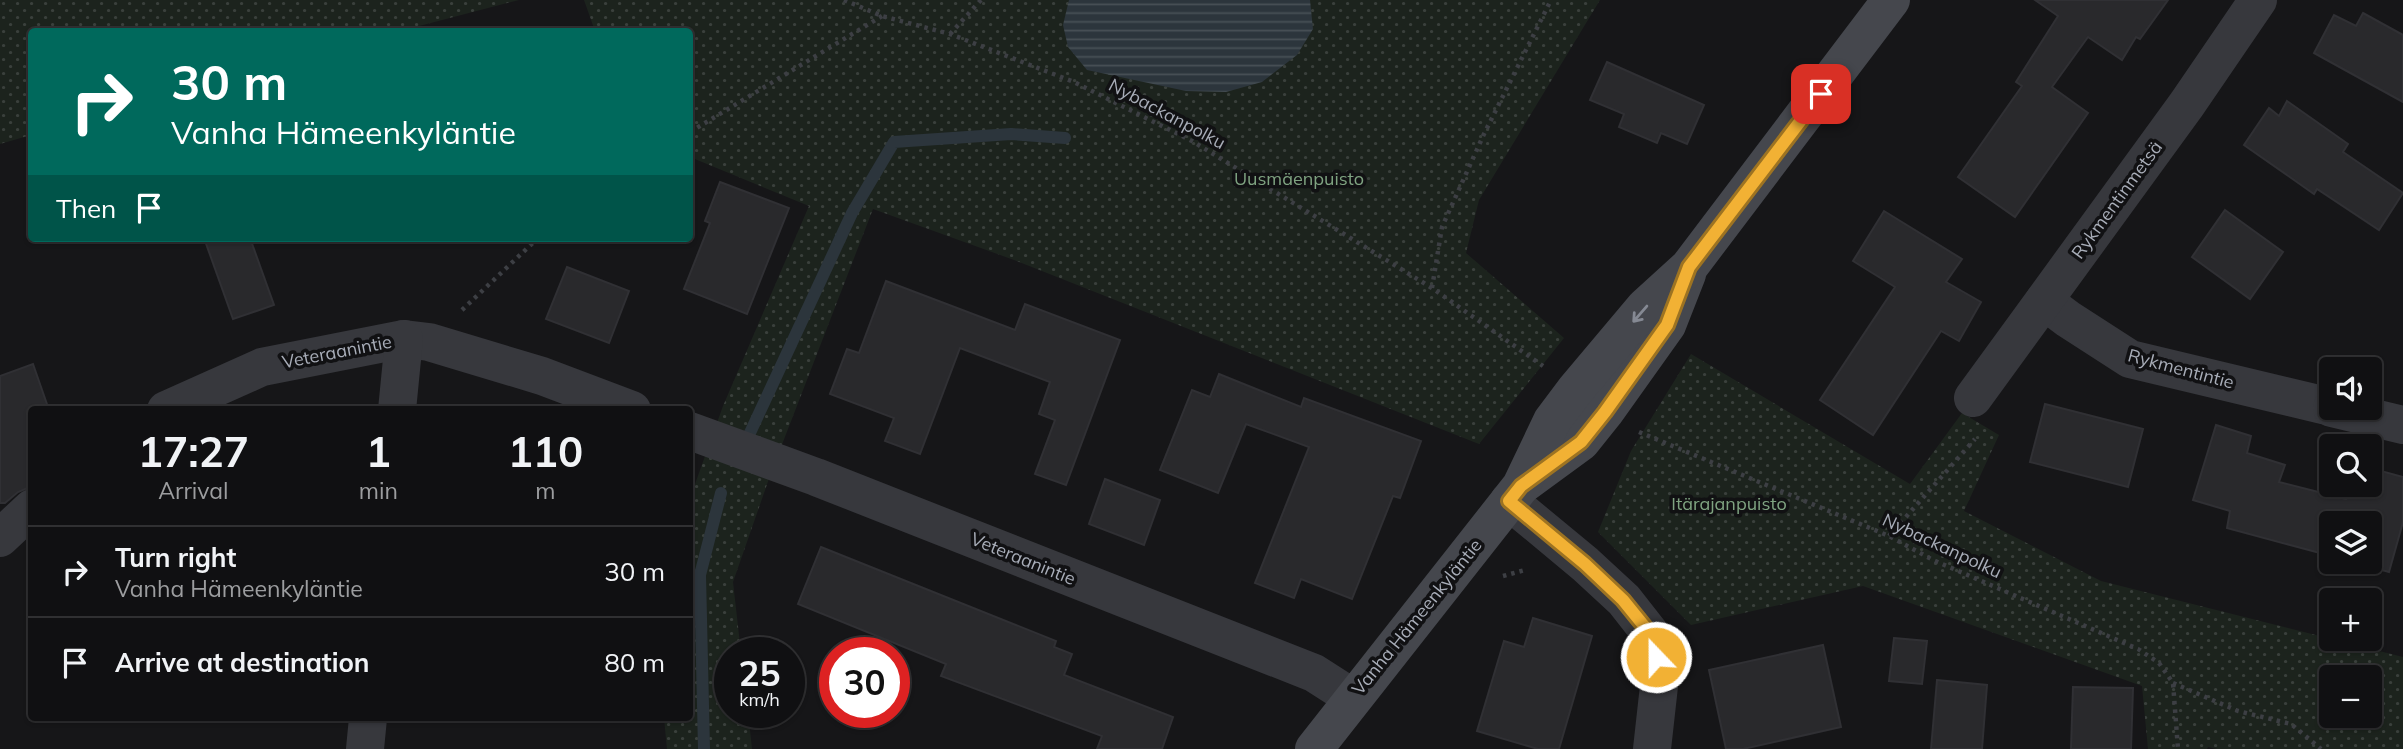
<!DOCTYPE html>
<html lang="en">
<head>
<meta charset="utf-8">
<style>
	:root { --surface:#101012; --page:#19191b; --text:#f1f3f6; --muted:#9c9d9f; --line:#303032 }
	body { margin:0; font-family:Mulish,sans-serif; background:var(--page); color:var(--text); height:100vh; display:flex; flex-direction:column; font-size:26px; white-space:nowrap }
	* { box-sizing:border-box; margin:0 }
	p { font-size:23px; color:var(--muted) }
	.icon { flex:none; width:38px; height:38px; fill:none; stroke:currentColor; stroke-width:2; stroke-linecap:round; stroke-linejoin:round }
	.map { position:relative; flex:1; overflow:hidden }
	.panel { position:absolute; left:28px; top:406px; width:665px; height:315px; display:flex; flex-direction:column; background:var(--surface); border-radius:7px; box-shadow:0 2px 5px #0004,0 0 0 2px var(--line) }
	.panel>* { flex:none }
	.top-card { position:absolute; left:28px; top:28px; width:665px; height:214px; border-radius:7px; box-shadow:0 2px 5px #0004,0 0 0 2px var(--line); background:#00695c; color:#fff; overflow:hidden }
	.tools { position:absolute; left:2319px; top:357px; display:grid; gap:14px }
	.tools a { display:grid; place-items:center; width:63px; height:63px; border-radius:7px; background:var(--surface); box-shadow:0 2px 5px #0004,0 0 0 2px var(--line); font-size:35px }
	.speed { position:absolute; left:714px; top:637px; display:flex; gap:14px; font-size:35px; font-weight:700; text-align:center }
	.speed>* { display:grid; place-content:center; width:91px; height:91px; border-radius:50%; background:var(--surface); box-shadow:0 2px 5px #0004,0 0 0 2px var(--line); line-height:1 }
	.speed small { font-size:18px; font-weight:400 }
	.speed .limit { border:10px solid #d22; background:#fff; color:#111 }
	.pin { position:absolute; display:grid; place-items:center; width:60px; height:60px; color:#fff; margin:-30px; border-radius:14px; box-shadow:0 4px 10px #0006 }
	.me { position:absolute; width:77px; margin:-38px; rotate:338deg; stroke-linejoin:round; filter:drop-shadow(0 0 5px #0008) }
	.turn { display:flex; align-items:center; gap:24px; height:147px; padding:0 28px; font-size:32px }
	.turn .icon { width:91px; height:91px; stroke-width:2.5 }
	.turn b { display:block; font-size:49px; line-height:60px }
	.then { display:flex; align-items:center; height:66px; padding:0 28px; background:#0003; gap:14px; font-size:26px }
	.eta { display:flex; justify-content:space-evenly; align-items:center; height:119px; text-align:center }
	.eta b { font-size:42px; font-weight:700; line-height:49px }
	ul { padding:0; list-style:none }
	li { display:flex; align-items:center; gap:21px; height:91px; padding:0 28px; border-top:2px solid var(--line) }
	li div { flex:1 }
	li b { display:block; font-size:26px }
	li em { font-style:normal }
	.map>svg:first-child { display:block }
	.park { fill:url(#park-dots); fill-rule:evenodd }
	.water { fill:url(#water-rules) }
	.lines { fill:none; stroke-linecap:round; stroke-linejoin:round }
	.stream { stroke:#2c353c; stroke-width:12 }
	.building { fill:#29292c; stroke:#303034; stroke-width:2 }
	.path { stroke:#3d3f44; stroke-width:4.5; stroke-dasharray:3.5 5; stroke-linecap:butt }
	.street { stroke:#37383d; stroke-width:38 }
	.secondary { stroke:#45474d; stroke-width:38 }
	.oneway { stroke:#858993 }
	.route-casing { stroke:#9d7322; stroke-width:18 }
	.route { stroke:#f2b134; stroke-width:12 }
	.labels { text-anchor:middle; stroke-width:7; stroke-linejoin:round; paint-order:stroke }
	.street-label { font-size:18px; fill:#a8adb8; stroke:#111113 }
	.park-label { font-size:18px; fill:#7fa381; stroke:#111113 }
</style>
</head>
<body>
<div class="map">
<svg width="2403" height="749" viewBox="0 0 2403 749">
	<defs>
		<pattern id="park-dots" width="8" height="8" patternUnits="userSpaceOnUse" patternTransform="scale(1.75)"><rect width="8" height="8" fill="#1c231d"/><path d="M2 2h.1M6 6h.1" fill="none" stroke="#3a403c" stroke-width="1.8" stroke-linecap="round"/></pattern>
		<pattern id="water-rules" width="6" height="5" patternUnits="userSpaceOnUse" patternTransform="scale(1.75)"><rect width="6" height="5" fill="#2c353c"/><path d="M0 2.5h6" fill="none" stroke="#485056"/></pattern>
	</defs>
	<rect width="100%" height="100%" fill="#161618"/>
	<g class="park">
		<path d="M0,0H519L400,31L32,32L31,135L0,144Z"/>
		<path d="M584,0H1600L1479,200L1466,253L1564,338L1479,444L1014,260L873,209L771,473L733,582L741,653H730V712H748L752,749H667L664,718H690V498L723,406L809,206L690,157V32L595,31Z"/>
		<path d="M1691,354L1910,484L1962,413L1999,435L1964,511L2101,581L2403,657V749H2217L2208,747L2207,749H2148L2142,686L1863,586L1691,625L1598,532L1631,451ZM2331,677H2370V716H2331Z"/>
	</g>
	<path class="water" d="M1069,0H1310L1313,29L1297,55L1262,82L1226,92L1186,91L1087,70L1068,47L1063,25Z"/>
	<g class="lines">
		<g class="stream">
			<path d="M749,435L852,213L894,142L1011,134L1065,138"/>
			<path d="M704,749L700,575L721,493"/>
		</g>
	</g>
	<g class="building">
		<path d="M2035,0H2168L2140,39L2136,37L2122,60L2088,37L2052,87L2088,113L2015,217L1958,177L2022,86L2016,82L2058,16Z"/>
		<path d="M2363,13L2403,35V102L2314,53L2334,15L2356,26Z"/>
		<path d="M1607,62L1704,105L1687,144L1661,133L1657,143L1619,127L1624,114L1590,100Z"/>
		<path d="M2287,101L2348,144L2343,152L2403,193L2379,230L2317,189L2314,194L2244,145L2269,108L2279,116Z"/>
		<path d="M720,182L789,208L747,314L684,289L710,223L705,221Z"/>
		<path d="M2225,210L2283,252L2250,299L2192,257Z"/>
		<path d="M1884,211L1962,259L1946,282L1981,302L1959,341L1941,331L1873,435L1820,400L1895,287L1853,261Z"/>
		<path d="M204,238H250L274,305L233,319Z"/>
		<path d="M567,267L629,291L609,343L546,319Z"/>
		<path d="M886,281L1015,330L1025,304L1120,340L1066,485L1035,474L1055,420L1039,414L1050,382L960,348L920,454L885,441L894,418L830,394L847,349L859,353Z"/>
		<path d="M33,364L49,410H32L30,487L18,492L5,503H0V376Z"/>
		<path d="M1219,374L1301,407L1304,398L1421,441L1400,498L1393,496L1352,599L1301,579L1294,598L1255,583L1309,447L1246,424L1218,493L1160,470L1192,390L1210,397Z"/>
		<path d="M2045,404L2143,429L2128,487L2030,462Z"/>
		<path d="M2216,425L2251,436L2247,453L2285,465L2279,482L2346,499L2350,485H2370V468L2403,477V522L2389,572L2353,562H2370V523H2331V556L2227,528L2230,511L2193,500Z"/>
		<path d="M1105,479L1160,500L1144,545L1089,524Z"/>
		<path d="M821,547L1056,641L1054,647L1072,654L1064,675L1173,717L1162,749H1097L1102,736L941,676L946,664L798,604Z"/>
		<path d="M1533,618L1592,636L1559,749H1538L1477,731L1504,641L1524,647Z"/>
		<path d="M1894,638L1927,641L1922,684L1889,681Z"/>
		<path d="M1823,645L1841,727L1743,749H1726L1709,670Z"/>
		<path d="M1937,680L1987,685L1982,749H1931Z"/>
		<path d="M2073,687L2133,688L2131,749H2071Z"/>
	</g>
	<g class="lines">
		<g class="path">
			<path d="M844,0L882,16L950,34L1074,82L1192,141L1432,288L1543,366"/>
			<path d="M950,34L981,0"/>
			<path d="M690,132L882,16"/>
			<path d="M1432,288L1442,227L1484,134L1551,0"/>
			<path d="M462,310L538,238"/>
			<path d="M1639,432L1889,536L1933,560L2138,649L2159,663L2173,683L2178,749"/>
			<path d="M1889,536L1975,439"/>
			<path d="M1503,576L1525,570"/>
			<path d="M2173,683L2238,711L2291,724L2321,749"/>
		</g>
		<g class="street">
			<path d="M2044,301L2068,319L2130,359L2331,407"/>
			<path d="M1973,398L2187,104L2258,0"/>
			<path d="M2332,408L2403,425"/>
			<path d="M166,410L262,367L404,339L429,342L542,376L632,410"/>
			<path d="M397,410L404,339"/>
			<path d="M690,431L816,477L1314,673L1353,698"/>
			<path d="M1509,501L1585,564L1624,600L1653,637L1660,677L1652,749"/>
			<path d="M0,538L32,508"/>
			<path d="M365,749L368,718"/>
		</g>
		<g class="secondary">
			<path d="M1525,483L1581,442L1605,412L1667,325L1687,274"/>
			<path d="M1314,749L1521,486L1552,421L1576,389L1645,307L1689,267L1891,0"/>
		</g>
	</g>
	<defs><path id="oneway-shaft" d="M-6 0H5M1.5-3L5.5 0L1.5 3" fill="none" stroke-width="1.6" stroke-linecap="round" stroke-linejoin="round" transform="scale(1.75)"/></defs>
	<use class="oneway" href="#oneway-shaft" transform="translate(1640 314) rotate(131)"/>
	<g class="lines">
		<defs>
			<path id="route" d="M1656,657L1653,637L1623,600L1585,564L1509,501L1521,486L1581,442L1605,412L1667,325L1689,267L1821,94"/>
		</defs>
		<use href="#route" class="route-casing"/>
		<use href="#route" class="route"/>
	</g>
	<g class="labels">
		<g class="street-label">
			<text transform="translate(1167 114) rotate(28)" y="6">Nybackanpolku</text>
			<text transform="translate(2117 200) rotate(-54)" y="6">Rykmentinmetsä</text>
			<text transform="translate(337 352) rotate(-11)" y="6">Veteraanintie</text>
			<text transform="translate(2181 369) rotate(15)" y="6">Rykmentintie</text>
			<text transform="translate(1942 546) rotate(25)" y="6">Nybackanpolku</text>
			<text transform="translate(1023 559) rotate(22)" y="6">Veteraanintie</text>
			<text transform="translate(1417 617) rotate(-51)" y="6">Vanha Hämeenkyläntie</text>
		</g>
		<g class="park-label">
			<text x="1299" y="185">Uusmäenpuisto</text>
			<text x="1729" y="510">Itärajanpuisto</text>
		</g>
	</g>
</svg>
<div class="tools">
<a><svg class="icon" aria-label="sound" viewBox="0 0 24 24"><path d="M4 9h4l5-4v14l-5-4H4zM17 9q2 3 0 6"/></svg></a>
<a><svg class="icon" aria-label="search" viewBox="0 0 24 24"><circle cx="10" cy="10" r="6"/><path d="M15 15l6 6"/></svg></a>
<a><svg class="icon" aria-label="layers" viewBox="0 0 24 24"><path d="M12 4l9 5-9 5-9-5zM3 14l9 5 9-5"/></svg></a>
<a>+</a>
<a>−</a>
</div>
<div class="speed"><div>25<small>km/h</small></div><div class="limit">30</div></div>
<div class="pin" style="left:1821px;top:94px;background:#d93025"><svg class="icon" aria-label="arrive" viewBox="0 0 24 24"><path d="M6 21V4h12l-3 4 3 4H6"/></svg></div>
<svg class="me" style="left:1656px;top:657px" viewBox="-20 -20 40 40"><circle r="17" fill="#f2b134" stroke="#fff" stroke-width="3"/><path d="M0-11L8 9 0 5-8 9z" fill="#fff"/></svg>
<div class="top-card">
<div class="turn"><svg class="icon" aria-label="right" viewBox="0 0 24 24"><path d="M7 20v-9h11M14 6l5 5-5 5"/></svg><div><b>30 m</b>Vanha Hämeenkyläntie</div></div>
<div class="then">Then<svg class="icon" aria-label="arrive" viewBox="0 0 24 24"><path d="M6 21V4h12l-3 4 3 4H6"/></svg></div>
</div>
<section class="panel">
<div class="eta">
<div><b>17:27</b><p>Arrival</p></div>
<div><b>1</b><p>min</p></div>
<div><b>110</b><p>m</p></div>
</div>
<ul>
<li><svg class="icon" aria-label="right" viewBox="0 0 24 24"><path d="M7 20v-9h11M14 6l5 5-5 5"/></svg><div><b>Turn right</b><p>Vanha Hämeenkyläntie</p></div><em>30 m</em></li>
<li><svg class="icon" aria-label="arrive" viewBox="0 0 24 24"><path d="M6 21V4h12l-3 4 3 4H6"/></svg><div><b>Arrive at destination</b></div><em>80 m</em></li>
</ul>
</section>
</div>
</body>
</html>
